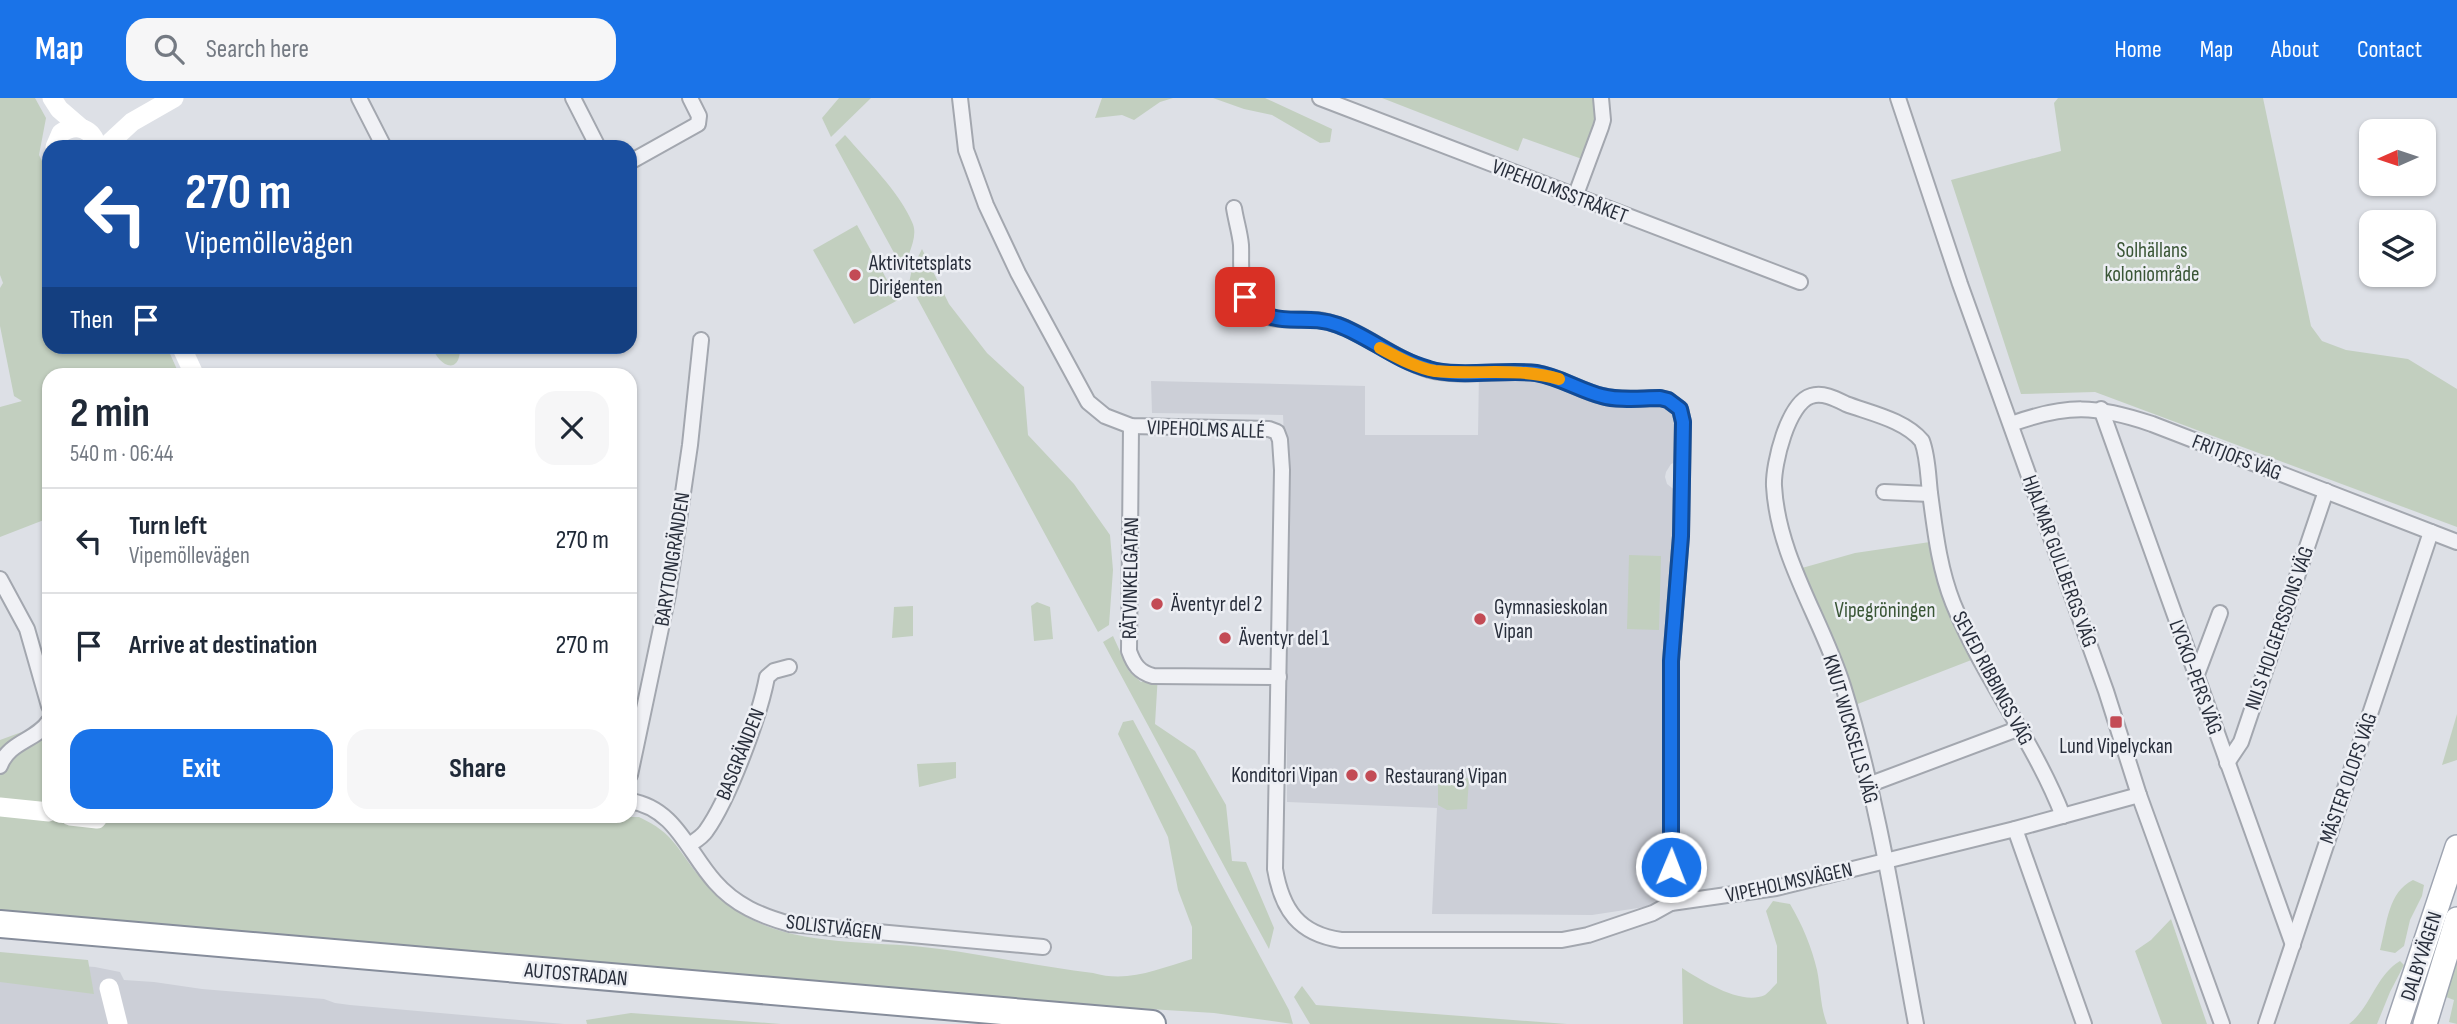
<!DOCTYPE html>
<html lang="en">
<head>
<meta charset="utf-8">
<style>
	:root { --surface:#fff; --page:#f6f6f7; --text:#1f2937; --muted:#747a83; --line:#e0e1e3; --accent:#1a73e8 }
	body { margin:0; font-family:"Sofia Sans Condensed",sans-serif; background:var(--page); color:var(--text); height:100vh; display:flex; flex-direction:column; font-size:26px; white-space:nowrap }
	* { box-sizing:border-box; margin:0 }
	p { font-size:23px; color:var(--muted) }
	.icon { flex:none; width:38px; height:38px; fill:none; stroke:currentColor; stroke-width:2; stroke-linecap:round; stroke-linejoin:round }
	.map { position:relative; flex:1; overflow:hidden }
	.sheet { position:absolute; left:42px; top:270px; width:595px; height:455px; display:flex; flex-direction:column; background:var(--surface); border-radius:21px; box-shadow:0 2px 5px #0004 }
	.sheet>* { flex:none }
	.top-card { position:absolute; left:42px; top:42px; width:595px; height:214px; border-radius:21px; box-shadow:0 2px 5px #0004; background:#1a4fa0; color:#fff; overflow:hidden }
	.needle { width:46px; rotate:267deg }
	.tools { position:absolute; left:2359px; top:21px; display:grid; gap:14px }
	.tools a { display:grid; place-items:center; width:77px; height:77px; border-radius:14px; background:var(--surface); box-shadow:0 2px 5px #0004; font-size:35px }
	.pin { position:absolute; display:grid; place-items:center; width:60px; height:60px; color:#fff; margin:-30px; border-radius:14px; box-shadow:0 4px 10px #0006 }
	.me { position:absolute; width:77px; margin:-38px; rotate:1deg; stroke-linejoin:round; filter:drop-shadow(0 0 5px #0008) }
	.turn { display:flex; align-items:center; gap:24px; height:147px; padding:0 28px; font-size:32px }
	.turn .icon { width:91px; height:91px; stroke-width:2.5 }
	.turn b { display:block; font-size:49px; line-height:60px }
	.then { display:flex; align-items:center; height:66px; padding:0 28px; background:#0003; gap:14px; font-size:26px }
	.round { display:grid; place-items:center; flex:none; width:74px; height:74px; border-radius:21px; background:var(--page) }
	.head { display:flex; align-items:center; justify-content:space-between; height:119px; padding:0 28px }
	h1 { font-size:42px; font-weight:700; line-height:52px }
	.cta { display:flex; gap:14px; margin-top:auto; padding:14px 28px }
	.cta a { flex:1; height:80px; border-radius:21px; background:var(--accent); color:#fff; font-size:28px; font-weight:700; line-height:80px; text-align:center }
	.cta a+a { background:var(--page); color:var(--text) }
	ul { padding:0; list-style:none }
	li { display:flex; align-items:center; gap:21px; height:105px; padding:0 28px; border-top:2px solid var(--line) }
	li div { flex:1 }
	li b { display:block; font-size:26px }
	li em { font-style:normal }
	header { display:flex; align-items:center; gap:42px; box-sizing:border-box; height:98px; padding:0 35px; background:var(--accent); color:#fff }
	header strong { font-size:33px }
	nav { display:flex; gap:38px; margin-inline-start:auto; font-size:24px }
	.search { width:490px; height:63px; background:var(--page); display:flex; align-items:center; gap:18px; box-sizing:border-box; padding:0 24px; border-radius:21px; color:var(--muted); font-size:26px }
	.map>svg:first-child { display:block }
	.built { fill:#cccfd7 }
	.green { fill:#c2cfbf }
	.lines { fill:none; stroke-linecap:round; stroke-linejoin:round }
	.street-casing { stroke:#a3a7af; stroke-width:18 }
	.primary-casing { stroke:#9ea4b1; stroke-width:26 }
	.highway-casing { stroke:#868d9b; stroke-width:30 }
	.street { stroke:#f0f1f5; stroke-width:14 }
	.secondary { stroke:#fff; stroke-width:19 }
	.primary { stroke:#fff; stroke-width:23 }
	.highway { stroke:#fff; stroke-width:26 }
	.route-casing { stroke:#114b97; stroke-width:18 }
	.route { stroke:#1a73e8; stroke-width:12 }
	.slow { stroke:#f59e0b; stroke-width:12 }
	.poi-dot { fill:#c34b55; stroke:#edeff4; stroke-width:2.5 }
	.labels { text-anchor:middle; stroke-width:5; stroke-linejoin:round; paint-order:stroke }
	.street-label { font-size:21px; fill:#282e3b; stroke:#edeff4 }
	.park-label { font-size:21px; fill:#3a5636; stroke:#edeff4 }
	.poi-label { font-size:21px; fill:#282e3b; stroke:#edeff4; text-anchor:start }
</style>
</head>
<body>
<header>
<strong>Map</strong>
<div class="search"><svg class="icon" aria-label="search" viewBox="0 0 24 24"><circle cx="10" cy="10" r="6"/><path d="M15 15l6 6"/></svg>Search here</div>
<nav><a>Home</a><a>Map</a><a>About</a><a>Contact</a></nav>
</header>
<div class="map">
<svg width="2457" height="926" viewBox="0 0 2457 926">
	<rect width="100%" height="100%" fill="#dde0e6"/>
	<g class="built">
		<path d="M1479,274L1535,275L1590,295L1660,300L1671,312L1676,321L1681,362L1671,366L1666,374L1665,379L1667,386L1676,393L1671,805L1592,817L1432,816L1437,710L1287,704L1286,383L1283,317L1152,315L1151,283L1365,288V337H1478Z"/>
		<path d="M0,862L95,869L120,874L124,882L154,884L202,891L324,901L335,905L350,907L564,926H0Z"/>
	</g>
	<g class="green">
		<path d="M0,0H35L46,20L39,57L49,77V248L167,249L179,276H49V420L0,439V309L22,303L14,298L0,228V190L3,185L0,177Z"/>
		<path d="M839,0H871L831,39L822,20Z"/>
		<path d="M1102,0H1173L1160,4L1134,22L1122,17L1095,20Z"/>
		<path d="M1213,0H1265L1332,31L1330,44L1320,45L1272,17L1244,11Z"/>
		<path d="M1382,0H1593L1597,19L1582,61L1523,40L1518,53Z"/>
		<path d="M2058,0H2263L2311,228L2322,243L2346,252L2408,261L2457,291V429L2095,294L2021,296L1951,82L2061,53L2054,5Z"/>
		<path d="M845,37C866,61 900,95 912,124C917,134 913,145 909,156L898,162L835,47Z"/>
		<path d="M857,127L898,202L854,226L813,152Z"/>
		<path d="M922,151L949,206L987,255L1024,289L1028,337L1074,386L1110,437L1113,472L1109,527L1098,534L909,185L912,171Z"/>
		<path d="M433,249H456L460,253C458,279 436,265 433,249Z"/>
		<path d="M1930,444L1974,561L1855,607L1838,555L1802,470L1855,455Z"/>
		<path d="M1629,457L1661,458L1659,532L1627,531Z"/>
		<path d="M1037,504L1050,509L1053,541L1034,543L1031,508Z"/>
		<path d="M913,508V538L892,540L894,509Z"/>
		<path d="M1113,538L1129,573L1141,584L1158,576L1155,626L1195,653L1226,707L1232,763L1246,764L1274,830L1269,851L1103,544Z"/>
		<path d="M2457,616V662L2442,667Z"/>
		<path d="M1133,622L1289,912L1293,926L1214,915L1006,902L791,884L604,864L0,815V642L49,624V718L639,719C675,736 676,750 699,778C712,794 729,808 747,819C803,850 879,842 940,851C991,858 1042,869 1093,875C1128,885 1158,871 1192,861V829L1178,792L1168,739L1118,636L1123,624Z"/>
		<path d="M956,664V680L919,689L917,666Z"/>
		<path d="M1469,680L1467,711L1447,712L1438,707V682Z"/>
		<path d="M2413,782L2424,787L2422,798L2410,822L2404,848L2395,855L2380,852C2387,826 2388,794 2413,782Z"/>
		<path d="M1773,803L1790,806C1802,826 1812,850 1817,872C1821,891 1820,908 1827,926H1683L1682,870C1701,882 1741,908 1765,897C1769,894 1774,888 1777,885V848L1766,813Z"/>
		<path d="M2171,821L2207,926H2162L2135,853L2151,842Z"/>
		<path d="M2457,850V926L2449,924L2454,902L2446,899Z"/>
		<path d="M0,854L88,862L94,896L0,884Z"/>
		<path d="M2400,863L2404,867L2390,894L2377,926H2349C2371,909 2376,877 2400,863Z"/>
		<path d="M1302,888L1316,907L1567,926H1310L1294,899Z"/>
		<path d="M631,915L781,926H587L586,922Z"/>
	</g>
	<g class="lines">
		<defs>
			<g id="street">
				<path d="M359,0L384,49"/>
				<path d="M573,0L598,49"/>
				<path d="M960,0L966,52L986,107L1018,175L1088,304L1105,318L1131,328L1269,331L1277,334L1280,342L1282,372L1275,771C1282,812 1299,836 1341,842H1562L1588,837L1653,815L1671,805L1776,790L2015,731L2139,697"/>
				<path d="M1320,0L1800,184"/>
				<path d="M1898,0L1960,186L2106,593L2139,697L2222,926"/>
				<path d="M630,64L698,26L699,18L690,0"/>
				<path d="M1575,99L1601,29L1603,22L1601,0"/>
				<path d="M1234,110C1236,123 1240,135 1241,147C1242,169 1237,196 1256,212C1275,228 1302,218 1324,223C1360,230 1392,261 1430,272C1461,280 1504,271 1537,275C1560,279 1579,292 1602,298C1619,303 1642,300 1660,300L1668,302L1680,311L1683,324L1681,438L1671,563V805"/>
				<path d="M2101,311L2293,847"/>
				<path d="M2011,326C2067,306 2096,307 2152,326L2457,444"/>
				<path d="M1131,328L1129,553C1134,567 1139,574 1153,578L1279,579"/>
				<path d="M1884,394L1930,396"/>
				<path d="M0,481L27,531L49,608"/>
				<path d="M2196,579L2220,515"/>
				<path d="M2227,665L2241,644L2326,393"/>
				<path d="M0,668C9,643 36,643 49,623"/>
				<path d="M630,677L668,497L690,347L701,242"/>
				<path d="M1868,687L2020,630"/>
				<path d="M630,703C675,710 688,754 715,784C735,807 761,818 790,826L1043,849"/>
				<path d="M2015,731L2084,926"/>
				<path d="M689,747C695,743 702,739 706,733C729,701 760,617 767,579L774,573L789,569"/>
				<path d="M1916,926C1895,813 1877,698 1843,588C1822,521 1778,460 1774,388C1773,366 1788,305 1811,298C1823,294 1836,301 1846,306C1870,315 1905,322 1922,343C1928,359 1928,378 1930,395C1935,432 1939,470 1953,505C1983,579 2034,643 2063,718"/>
				<path d="M2266,926L2431,434"/>
			</g>
			<g id="primary">
				<path d="M2398,926L2457,749"/>
				<path d="M2425,926L2457,821"/>
			</g>
			<path id="highway" d="M0,826L1152,926"/>
		</defs>
		<use href="#street" class="street-casing"/>
		<use href="#primary" class="primary-casing"/>
		<use href="#highway" class="highway-casing"/>
		<use href="#street" class="street"/>
		<g class="secondary">
			<path d="M52,0L59,11L81,30"/>
			<path d="M55,49L61,35C77,24 93,31 97,49"/>
			<path d="M105,49L132,24L174,0"/>
			<path d="M181,248L194,276"/>
			<path d="M0,709L49,714"/>
			<path d="M70,718L97,721L99,718"/>
			<path d="M109,890L118,926"/>
		</g>
		<use href="#primary" class="primary"/>
		<use href="#highway" class="highway"/>
	</g>
	<g class="lines">
		<defs>
			<path id="route" d="M1245,199C1274,236 1301,213 1338,227C1370,239 1395,262 1429,271C1458,280 1505,271 1536,275C1560,279 1579,292 1602,298C1619,303 1642,300 1660,300L1668,302L1680,311L1683,324L1681,438L1671,563V769"/>
		</defs>
		<use href="#route" class="route-casing"/>
		<use href="#route" class="route"/>
		<path class="slow" d="M1380,250C1397,259 1416,270 1435,273C1476,277 1519,269 1559,281"/>
	</g>
	<g class="poi-dot">
		<circle cx="855" cy="177" r="7"/>
		<circle cx="1157" cy="506" r="7"/>
		<circle cx="1480" cy="521" r="7"/>
		<circle cx="1225" cy="540" r="7"/>
		<rect x="2109" y="617" width="14" height="14" rx="3.5"/>
		<circle cx="1352" cy="677" r="7"/>
		<circle cx="1371" cy="678" r="7"/>
	</g>
	<g class="labels">
		<g class="street-label">
			<text transform="translate(1560 93) rotate(21)" y="7">VIPEHOLMSSTRÅKET</text>
			<text transform="translate(1206 331) rotate(2)" y="7">VIPEHOLMS ALLÉ</text>
			<text transform="translate(2237 359) rotate(21)" y="7">FRITJOFS VÄG</text>
			<text transform="translate(672 461) rotate(-81)" y="7">BARYTONGRÄNDEN</text>
			<text transform="translate(2060 463) rotate(70)" y="7">HJALMAR GULLBERGS VÄG</text>
			<text transform="translate(1130 480) rotate(-89)" y="7">RÄTVINKELGATAN</text>
			<text transform="translate(2279 530) rotate(-71)" y="7">NILS HOLGERSSONS VÄG</text>
			<text transform="translate(2196 579) rotate(70)" y="7">LYCKO-PERS VÄG</text>
			<text transform="translate(1993 580) rotate(62)" y="7">SEVED RIBBINGS VÄG</text>
			<text transform="translate(1851 631) rotate(74)" y="7">KNUT WICKSELLS VÄG</text>
			<text transform="translate(740 656) rotate(-68)" y="7">BASGRÄNDEN</text>
			<text transform="translate(2348 680) rotate(-71)" y="7">MÄSTER OLOFS VÄG</text>
			<text transform="translate(1789 784) rotate(-12)" y="7">VIPEHOLMSVÄGEN</text>
			<text transform="translate(834 829) rotate(7)" y="7">SOLISTVÄGEN</text>
			<text transform="translate(2421 858) rotate(-72)" y="7">DALBYVÄGEN</text>
			<text transform="translate(576 876) rotate(5)" y="7">AUTOSTRADAN</text>
		</g>
		<g class="park-label">
			<text x="2152" y="159">Solhällans<tspan x="2152" dy="24">koloniområde</tspan></text>
			<text x="1885" y="519">Vipegröningen</text>
		</g>
		<g class="poi-label">
			<text x="869" y="172">Aktivitetsplats<tspan x="869" dy="24">Dirigenten</tspan></text>
			<text x="1171" y="513">Äventyr del 2</text>
			<text x="1494" y="516">Gymnasieskolan<tspan x="1494" dy="24">Vipan</tspan></text>
			<text x="1239" y="547">Äventyr del 1</text>
			<text x="2116" y="655" text-anchor="middle">Lund Vipelyckan</text>
			<text x="1338" y="684" text-anchor="end">Konditori Vipan</text>
			<text x="1385" y="685">Restaurang Vipan</text>
		</g>
	</g>
</svg>
<div class="tools">
<a><svg class="needle" viewBox="-14 -14 28 28"><path d="M0-13l5 13h-10z" fill="#e53935"/><path d="M0 13l5-13h-10z" fill="#747a83"/></svg></a>
<a><svg class="icon" aria-label="layers" viewBox="0 0 24 24"><path d="M12 4l9 5-9 5-9-5zM3 14l9 5 9-5"/></svg></a>
</div>
<div class="pin" style="left:1245px;top:199px;background:#d93025"><svg class="icon" aria-label="arrive" viewBox="0 0 24 24"><path d="M6 21V4h12l-3 4 3 4H6"/></svg></div>
<svg class="me" style="left:1671px;top:769px" viewBox="-20 -20 40 40"><circle r="17" fill="#1a73e8" stroke="#fff" stroke-width="3"/><path d="M0-11L8 9 0 5-8 9z" fill="#fff"/></svg>
<div class="top-card">
<div class="turn"><svg class="icon" aria-label="left" viewBox="0 0 24 24"><path d="M17 20v-9H6M10 6l-5 5 5 5"/></svg><div><b>270 m</b>Vipemöllevägen</div></div>
<div class="then">Then<svg class="icon" aria-label="arrive" viewBox="0 0 24 24"><path d="M6 21V4h12l-3 4 3 4H6"/></svg></div>
</div>
<section class="sheet">
<div class="head"><div><h1>2 min</h1><p>540 m · 06:44</p></div><a class="round"><svg class="icon" aria-label="close" viewBox="0 0 24 24"><path d="M6 6l12 12M18 6L6 18"/></svg></a></div>
<ul>
<li><svg class="icon" aria-label="left" viewBox="0 0 24 24"><path d="M17 20v-9H6M10 6l-5 5 5 5"/></svg><div><b>Turn left</b><p>Vipemöllevägen</p></div><em>270 m</em></li>
<li><svg class="icon" aria-label="arrive" viewBox="0 0 24 24"><path d="M6 21V4h12l-3 4 3 4H6"/></svg><div><b>Arrive at destination</b></div><em>270 m</em></li>
</ul>
<div class="cta"><a>Exit</a><a>Share</a></div>
</section>
</div>
</body>
</html>
